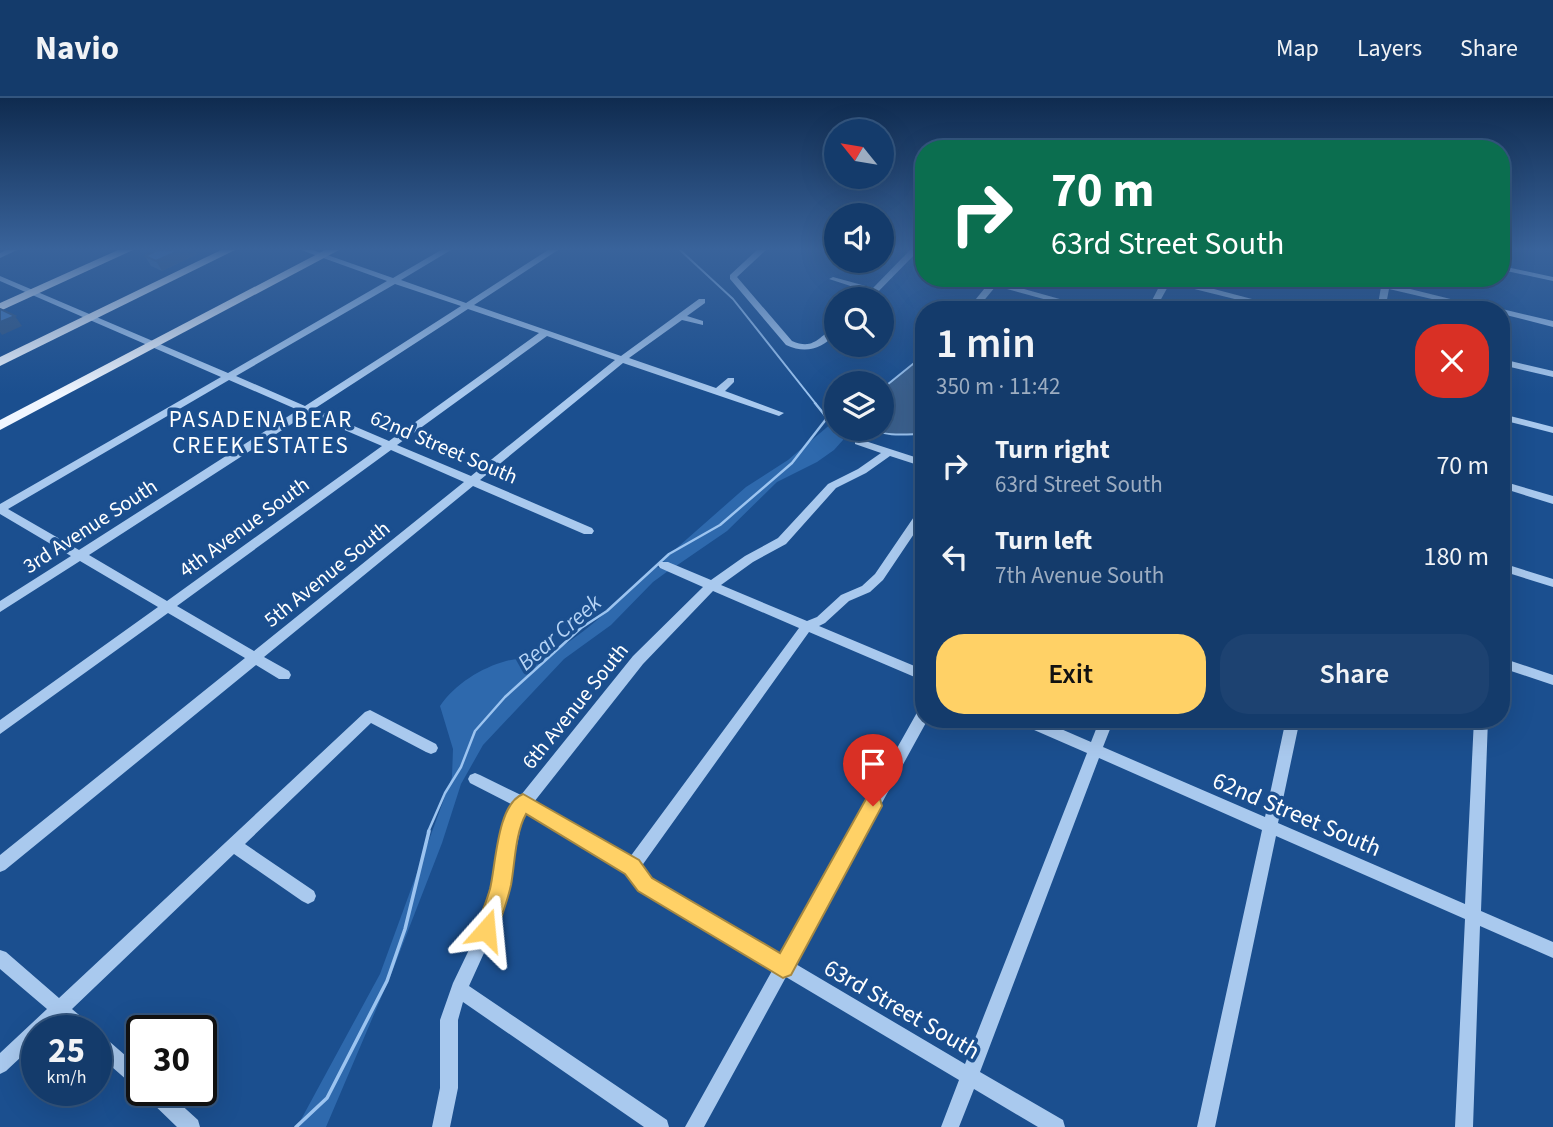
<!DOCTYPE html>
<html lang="en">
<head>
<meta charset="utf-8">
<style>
	:root { --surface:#143b6b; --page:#1d4271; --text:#f1f3f6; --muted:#9dadc1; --line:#33557e; --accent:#ffd166 }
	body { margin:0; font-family:"Source Sans 3",sans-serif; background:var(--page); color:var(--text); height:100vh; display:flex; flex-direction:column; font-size:26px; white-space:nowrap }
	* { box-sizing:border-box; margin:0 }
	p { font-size:23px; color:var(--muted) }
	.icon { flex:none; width:38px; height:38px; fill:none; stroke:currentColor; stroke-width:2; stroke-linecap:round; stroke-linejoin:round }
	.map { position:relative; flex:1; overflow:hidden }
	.side { position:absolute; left:915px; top:203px; width:595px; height:427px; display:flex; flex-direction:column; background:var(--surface); border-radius:28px; box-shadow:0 7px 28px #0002,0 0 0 2px var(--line) }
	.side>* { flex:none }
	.banner { position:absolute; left:915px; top:42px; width:595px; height:147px; border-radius:28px; box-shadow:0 7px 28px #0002,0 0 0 2px var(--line); background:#0b6e4f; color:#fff; overflow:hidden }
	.needle { width:46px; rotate:300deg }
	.fabs { position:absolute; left:824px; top:21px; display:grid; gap:14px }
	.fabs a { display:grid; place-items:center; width:70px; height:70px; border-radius:50%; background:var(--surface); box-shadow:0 7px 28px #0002,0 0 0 2px var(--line); font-size:35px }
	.speed { position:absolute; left:21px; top:917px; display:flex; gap:14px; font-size:35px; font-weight:700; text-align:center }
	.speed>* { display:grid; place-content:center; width:91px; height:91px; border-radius:50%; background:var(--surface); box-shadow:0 7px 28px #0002,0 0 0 2px var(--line); line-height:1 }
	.speed small { font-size:18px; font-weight:400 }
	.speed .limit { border:4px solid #111; border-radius:10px; background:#fff; color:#111 }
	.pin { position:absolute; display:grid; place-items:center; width:60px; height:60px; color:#fff; margin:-72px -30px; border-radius:50% 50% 50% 0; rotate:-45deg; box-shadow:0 0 7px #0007 }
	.pin .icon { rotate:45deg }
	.me { position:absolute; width:77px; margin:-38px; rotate:18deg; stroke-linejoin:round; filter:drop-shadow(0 0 5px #0008) }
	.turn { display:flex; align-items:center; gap:24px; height:147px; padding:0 21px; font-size:32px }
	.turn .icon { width:91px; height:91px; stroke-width:2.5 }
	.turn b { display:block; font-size:49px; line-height:60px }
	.round { display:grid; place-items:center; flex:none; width:74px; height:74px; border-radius:28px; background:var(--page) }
	.overview { display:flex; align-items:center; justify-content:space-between; height:119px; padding:0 21px }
	h1 { font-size:42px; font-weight:600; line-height:52px }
	.button { display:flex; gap:14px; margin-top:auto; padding:14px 21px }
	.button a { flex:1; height:80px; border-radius:28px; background:var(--accent); color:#111; font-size:28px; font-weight:600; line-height:80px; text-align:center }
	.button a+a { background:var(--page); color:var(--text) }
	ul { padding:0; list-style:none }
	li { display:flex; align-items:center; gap:21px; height:91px; padding:0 21px }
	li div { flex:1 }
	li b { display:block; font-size:26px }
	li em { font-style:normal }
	header { display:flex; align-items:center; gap:42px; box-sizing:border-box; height:98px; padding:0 35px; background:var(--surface); border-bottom:2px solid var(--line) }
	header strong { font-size:33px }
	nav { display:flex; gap:38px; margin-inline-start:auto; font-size:24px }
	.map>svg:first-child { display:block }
	.green { fill:#2e69ad }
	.water { fill:#3c6290; stroke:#9cc4f0; stroke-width:2 }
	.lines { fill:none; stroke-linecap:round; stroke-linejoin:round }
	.stream-far2 { stroke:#9cc4f0; stroke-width:2 }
	.stream-far1 { stroke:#9cc4f0; stroke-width:2.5 }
	.stream { stroke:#9cc4f0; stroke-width:3.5 }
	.minor { fill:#a9c9ee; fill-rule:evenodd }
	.major { fill:#f0f6ff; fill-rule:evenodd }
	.wall { fill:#3a679d }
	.shaded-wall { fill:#305480 }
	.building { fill:#4478b7; stroke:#305480; stroke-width:2 }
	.route { fill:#ffd166; stroke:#a68842; stroke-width:2 }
	.labels { text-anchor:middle; stroke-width:7; stroke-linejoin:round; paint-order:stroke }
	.street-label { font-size:21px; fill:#fff; stroke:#1b4f8f }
	.neighbourhood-label { font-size:23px; letter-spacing:2px; fill:#fff; stroke:#1b4f8f }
	.water-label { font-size:23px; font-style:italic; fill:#b5d3f5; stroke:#1b4f8f }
	.near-street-label { font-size:24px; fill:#fff; stroke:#1b4f8f }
</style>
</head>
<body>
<header>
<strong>Navio</strong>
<nav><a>Map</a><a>Layers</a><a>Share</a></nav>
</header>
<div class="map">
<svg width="1553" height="1029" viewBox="0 0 1553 1029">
	<rect width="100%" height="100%" fill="#1b4f8f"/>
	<g class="green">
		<path d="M832,325L836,327V331H845L843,342L834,352L817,364L777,384L727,433L676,468L662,463L746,389L788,362Z"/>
		<path d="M659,466L657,469L668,473L653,484L611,527L564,561L483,647L461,686L442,745L392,874L326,1029H297L380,876L452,679L453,651L440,608C455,586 481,570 506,563C522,559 540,561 554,553C593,531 625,495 659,466Z"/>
	</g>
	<path class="water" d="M924,257V336C908,336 886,339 872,331H882V291Z"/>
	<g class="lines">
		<path class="stream-far2" d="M680,152L733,201L816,306"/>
		<path class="stream-far1" d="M428,734L445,695L461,669L475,633L505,599L581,530L607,513L669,456L720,427L792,365L827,320L815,305"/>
		<path class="stream" d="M296,1029L327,1000L387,883L405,831L429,733"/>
		<g class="minor">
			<path d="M6,152H17L0,160V155Z"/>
			<path d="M301,152H313L393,180L441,152H451L401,182L466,205L548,152H558L474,207L621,258L699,201H705V205L687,218L703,223V227L682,222L629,260L716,290L728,280H734V284L725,293L784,315L779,318L776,317L623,265L480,382L592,430L594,433L592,436H584L473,388L264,559L289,573L291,577L289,581H279L256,567L5,772L0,774V757L245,560L168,515L0,636V622L158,509L80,463L0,514V503L71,458L0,416V406L221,279L0,183V178L228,275L387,183ZM395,186L461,208L305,308L236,278ZM468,211L539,235L389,343L314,311ZM547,238L615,262L471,378L397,347ZM229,282L298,312L79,452L8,411ZM307,316L382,348L167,503L89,457ZM391,352L464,384L254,553L177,508Z"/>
			<path d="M757,152H766L737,179L792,243C815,253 819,237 836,229V236C821,251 806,256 786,247L730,181V177Z"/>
			<path d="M910,152H919L871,201H863L869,194L829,181L833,179L873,190Z"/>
			<path d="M1502,168L1553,179V183L1502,172Z"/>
			<path d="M993,180H1001L999,184L1099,212H1084L996,188L976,212H967Z"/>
			<path d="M1157,180H1172L1294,212H1279L1170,185L1155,212H1147L1162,183Z"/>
			<path d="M1349,180H1365L1382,184L1383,180H1391L1390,186L1495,212H1479L1389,191L1385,212H1377L1381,189Z"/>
			<path d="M1502,211L1553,223V229L1502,216Z"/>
			<path d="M1502,261L1553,273V279L1502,267Z"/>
			<path d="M1502,316L1553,329V335L1502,322Z"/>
			<path d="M859,341L924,362V369L890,358L866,375L836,390L786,446L753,464L721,487L807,523L817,519L841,497L862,488L875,476L920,410L924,409V421L883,482L870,494L849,503L825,525L819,528L924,572V583L809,534L641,769L651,782L780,858L919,611L924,609V621H928L794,865L965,966L1087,655L1018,625L1016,621H1038L1091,644L1100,621H1114L1103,649L1265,719L1286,621H1300L1278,725L1465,806L1474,621H1488L1481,813L1553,844V860L1480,828L1473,1029H1455L1465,821L1276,738L1215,1029H1197L1262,732L1099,660L980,974L1063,1022L1065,1029H1038L974,991L959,1029H941L959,982L786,879L704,1029H685L773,871L639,792L627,774L526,714L523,718L508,791L494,833L469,888L667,1022L669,1029H644L463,904L458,922V990L450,1029H432L440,990V922L453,885L479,831L492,791L509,715L513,707L470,685L468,681L470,677L475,675L480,677L521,697L633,558L703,489L660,470L658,467L660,464H668L711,482L745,458L778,440L828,386L858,371L881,355L855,346V342ZM713,493L799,530L630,759L534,704L643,566Z"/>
			<path d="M1502,383L1553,398V406L1502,390Z"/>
			<path d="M1502,465L1553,481V489L1502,473Z"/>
			<path d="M1502,560L1553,577V587L1502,570Z"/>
			<path d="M370,612L436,646L438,650L436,654L431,656L426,654L371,625L245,746L314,793L316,798L314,803L308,806L302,803L234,756L72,911L91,927L94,933H71L60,923L49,933H37V944L6,973L0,976V955L47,911L0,871V852L6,854L59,900L365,614Z"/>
			<path d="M96,934L102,937L142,972V992H165L198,1022L200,1029H177L145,998L142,993L136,990L96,955Z"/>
		</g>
		<g class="major">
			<path d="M118,152H133L0,213V205Z"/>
			<path d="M221,152H235L0,268V259Z"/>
			<path d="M325,152H339L0,332V322Z"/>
		</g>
	</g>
	<path class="wall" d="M206,152L162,173L151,168L145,158Z"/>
	<g class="shaded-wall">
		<path d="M180,152H206L162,173L156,163Z"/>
		<path d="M15,218L22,228L2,237L0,234V224Z"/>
	</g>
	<g class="building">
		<path d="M158,152H180L156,163L145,158Z"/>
		<path d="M0,211L15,218L0,224Z"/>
	</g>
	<linearGradient id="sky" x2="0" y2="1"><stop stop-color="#0f2b4f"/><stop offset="0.51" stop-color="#39639b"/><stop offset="1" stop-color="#39639b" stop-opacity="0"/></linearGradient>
	<rect width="1553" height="296" fill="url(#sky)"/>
	<path class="route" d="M523,696L639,762L652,780L780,855L866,701L873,699L880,701L882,708L791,877L783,880L638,793L625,776L526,716C515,736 515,765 511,787C507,805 500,823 494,840L486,843L479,840L476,832C480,819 486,805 490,791C496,766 497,706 523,696Z"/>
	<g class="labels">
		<g class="street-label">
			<text transform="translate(444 349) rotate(23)" y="7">62nd Street South</text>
			<text transform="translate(90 428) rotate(-33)" y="7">3rd Avenue South</text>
			<text transform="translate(244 429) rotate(-36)" y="7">4th Avenue South</text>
			<text transform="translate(327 476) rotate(-39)" y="7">5th Avenue South</text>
			<text transform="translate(575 608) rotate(-51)" y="7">6th Avenue South</text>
		</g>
		<g class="neighbourhood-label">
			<text x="261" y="329">PASADENA BEAR<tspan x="261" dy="26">CREEK ESTATES</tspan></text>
		</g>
		<g class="water-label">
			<text transform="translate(559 534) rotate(-41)" y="8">Bear Creek</text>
		</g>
		<g class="near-street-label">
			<text transform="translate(1297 716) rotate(23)" y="8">62nd Street South</text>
			<text transform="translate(902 911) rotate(30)" y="8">63rd Street South</text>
		</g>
	</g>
</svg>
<div class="fabs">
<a><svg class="needle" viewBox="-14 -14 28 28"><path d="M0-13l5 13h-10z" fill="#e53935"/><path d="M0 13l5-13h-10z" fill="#9dadc1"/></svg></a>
<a><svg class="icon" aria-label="sound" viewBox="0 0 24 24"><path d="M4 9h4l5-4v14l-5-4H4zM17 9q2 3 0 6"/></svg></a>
<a><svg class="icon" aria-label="search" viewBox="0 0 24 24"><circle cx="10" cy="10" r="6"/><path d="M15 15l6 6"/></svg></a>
<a><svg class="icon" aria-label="layers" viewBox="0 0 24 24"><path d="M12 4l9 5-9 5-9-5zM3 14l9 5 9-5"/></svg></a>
</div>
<div class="speed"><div>25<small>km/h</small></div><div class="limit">30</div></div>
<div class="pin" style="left:873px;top:708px;background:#d93025"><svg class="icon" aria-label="arrive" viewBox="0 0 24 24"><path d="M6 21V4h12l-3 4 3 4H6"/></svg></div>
<svg class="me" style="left:486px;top:832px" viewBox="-20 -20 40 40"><path d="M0-17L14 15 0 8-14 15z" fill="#ffd166" stroke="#fff" stroke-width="4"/></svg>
<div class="banner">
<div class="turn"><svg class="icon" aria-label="right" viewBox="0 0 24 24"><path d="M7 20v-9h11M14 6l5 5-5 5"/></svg><div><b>70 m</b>63rd Street South</div></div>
</div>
<section class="side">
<div class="overview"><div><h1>1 min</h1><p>350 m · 11:42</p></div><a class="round" style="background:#d93025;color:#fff"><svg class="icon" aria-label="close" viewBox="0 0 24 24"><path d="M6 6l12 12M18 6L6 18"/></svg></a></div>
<ul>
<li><svg class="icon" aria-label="right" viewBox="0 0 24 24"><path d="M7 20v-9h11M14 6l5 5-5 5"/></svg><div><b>Turn right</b><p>63rd Street South</p></div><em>70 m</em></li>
<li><svg class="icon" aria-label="left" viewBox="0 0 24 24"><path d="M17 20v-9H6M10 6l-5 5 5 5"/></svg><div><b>Turn left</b><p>7th Avenue South</p></div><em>180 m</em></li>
</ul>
<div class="button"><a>Exit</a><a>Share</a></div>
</section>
</div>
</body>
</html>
